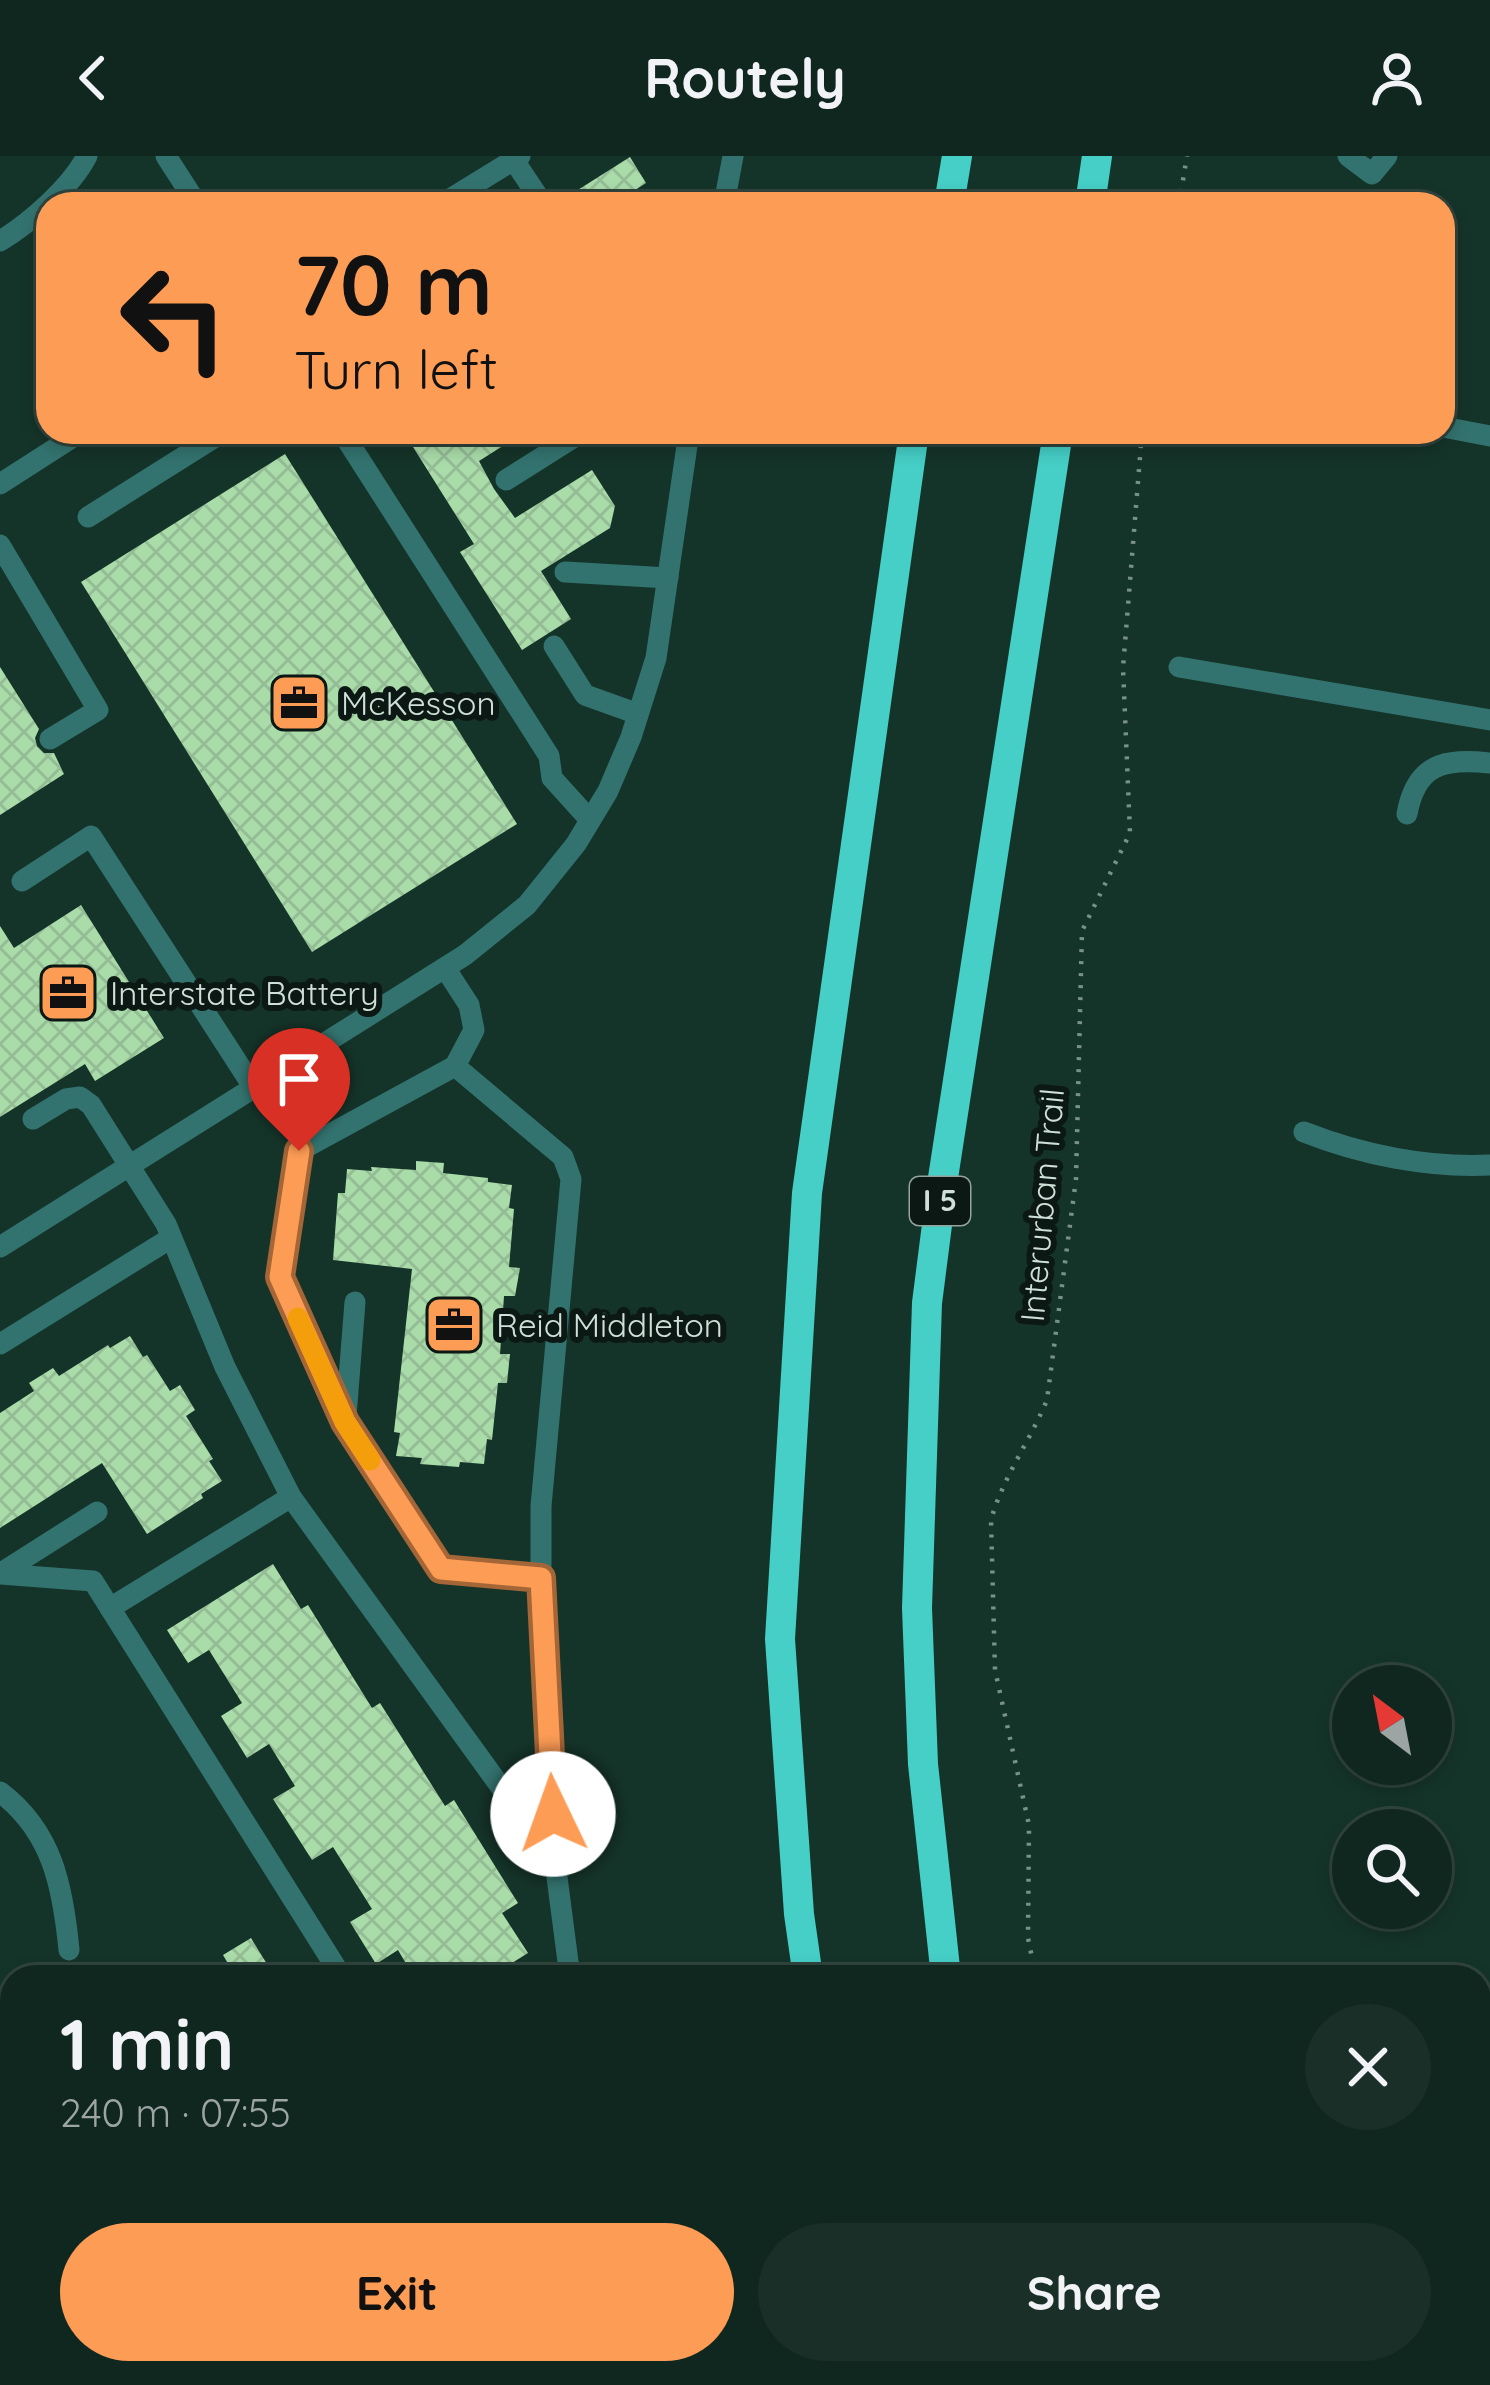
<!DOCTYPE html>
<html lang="en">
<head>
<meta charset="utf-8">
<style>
	:root { --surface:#10271f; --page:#192f28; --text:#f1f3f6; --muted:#9ca5a4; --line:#30443d; --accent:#fd9c55 }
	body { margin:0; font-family:Quicksand,sans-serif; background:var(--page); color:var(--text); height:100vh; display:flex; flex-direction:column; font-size:45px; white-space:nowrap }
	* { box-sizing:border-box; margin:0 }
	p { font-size:39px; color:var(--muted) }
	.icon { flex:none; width:66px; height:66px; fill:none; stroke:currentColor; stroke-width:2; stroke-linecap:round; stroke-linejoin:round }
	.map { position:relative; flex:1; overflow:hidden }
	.drawer { position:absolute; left:0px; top:1809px; width:1491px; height:420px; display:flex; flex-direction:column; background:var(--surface); border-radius:36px 36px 0 0; box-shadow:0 6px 18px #0003,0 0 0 3px var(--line) }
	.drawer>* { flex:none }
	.banner { position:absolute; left:36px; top:36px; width:1419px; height:252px; border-radius:36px; box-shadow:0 6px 18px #0003,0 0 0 3px var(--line); background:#fd9c55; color:#111; overflow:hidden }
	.needle { width:78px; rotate:328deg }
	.controls { position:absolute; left:1332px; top:1509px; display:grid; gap:24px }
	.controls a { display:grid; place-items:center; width:120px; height:120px; border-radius:50%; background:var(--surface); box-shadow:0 6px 18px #0003,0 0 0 3px var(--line); font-size:60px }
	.pin { position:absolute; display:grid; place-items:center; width:102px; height:102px; color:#fff; margin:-123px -51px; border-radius:50% 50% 50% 0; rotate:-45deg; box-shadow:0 0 12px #0007 }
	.pin .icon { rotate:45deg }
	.me { position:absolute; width:132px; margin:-66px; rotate:357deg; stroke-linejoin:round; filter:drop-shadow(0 0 9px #0008) }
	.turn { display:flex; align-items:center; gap:42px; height:252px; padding:0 60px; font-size:54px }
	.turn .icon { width:156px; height:156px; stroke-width:2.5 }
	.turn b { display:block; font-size:84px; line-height:102px }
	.round { display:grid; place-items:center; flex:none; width:126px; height:126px; border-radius:63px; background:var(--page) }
	.headline { display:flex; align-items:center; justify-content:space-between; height:204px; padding:0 60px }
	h1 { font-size:72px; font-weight:700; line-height:90px }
	.primary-button { display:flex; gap:24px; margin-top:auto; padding:24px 60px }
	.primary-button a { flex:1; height:138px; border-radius:72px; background:var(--accent); color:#111; font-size:48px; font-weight:700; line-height:138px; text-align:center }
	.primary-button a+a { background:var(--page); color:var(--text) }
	header { display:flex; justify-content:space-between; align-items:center; height:156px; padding:0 60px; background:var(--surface); font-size:54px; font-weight:700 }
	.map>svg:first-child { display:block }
	.building { fill:url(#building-cross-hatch) }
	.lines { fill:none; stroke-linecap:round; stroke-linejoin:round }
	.path { stroke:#799188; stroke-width:4.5; stroke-dasharray:3 9; stroke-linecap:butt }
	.minor { stroke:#33736f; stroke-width:21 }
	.highway { stroke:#45cfc7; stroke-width:30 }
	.route-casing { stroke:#a46537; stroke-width:30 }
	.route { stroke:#fd9c55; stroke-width:21 }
	.slow { stroke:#f59e0b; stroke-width:21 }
	.labels { text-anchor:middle; stroke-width:12; stroke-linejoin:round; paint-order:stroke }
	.shield { fill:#0b1813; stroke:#94a49d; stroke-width:3 }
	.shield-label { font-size:30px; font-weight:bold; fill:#cfe0d8 }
	.poi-label { font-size:33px; fill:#cfe0d8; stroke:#0b1813; text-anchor:start }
	.street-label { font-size:33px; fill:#cfe0d8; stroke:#0b1813 }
</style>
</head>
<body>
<header><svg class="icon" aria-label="back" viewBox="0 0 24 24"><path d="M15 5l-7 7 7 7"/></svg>Routely<svg class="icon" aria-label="person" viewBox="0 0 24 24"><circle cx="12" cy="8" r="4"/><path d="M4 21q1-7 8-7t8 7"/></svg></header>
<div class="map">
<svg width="1490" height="2229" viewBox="0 0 1490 2229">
	<defs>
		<pattern id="building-cross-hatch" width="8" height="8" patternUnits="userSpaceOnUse" patternTransform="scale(3)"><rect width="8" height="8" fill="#aadcaa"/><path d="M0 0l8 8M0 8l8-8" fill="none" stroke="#94bd95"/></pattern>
	</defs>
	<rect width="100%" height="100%" fill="#153429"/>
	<g class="building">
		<path d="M630,1L646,27L629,38L636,48H581L573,37Z"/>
		<path d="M436,276H525L479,305L494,333L515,362L592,314L615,350L610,372L541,415L571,463L522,494L460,396L474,388L413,291Z"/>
		<path d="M285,298L517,668L312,796L81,426Z"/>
		<path d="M0,511L39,573L35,582L37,590L44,597H54L64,618L0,659Z"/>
		<path d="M81,749L164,882L95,925L85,908L0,961V770L14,792Z"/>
		<path d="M416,1005L444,1007L443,1017L488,1022V1026L512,1029L509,1052L514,1053L509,1111L520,1112L515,1140H504L500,1198H510L507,1227H498L492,1284L487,1283L484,1308L460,1306L459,1311L420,1308L422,1302L396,1300L400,1277L394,1276L412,1113L333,1104L338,1037H345L347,1013L372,1015L371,1011L416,1014Z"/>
		<path d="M130,1180L143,1201L147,1199L170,1235L180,1229L195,1254L186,1260L213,1303L209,1305L222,1325L201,1338L203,1342L147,1378L102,1307L0,1372V1257L34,1235L29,1227L53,1212L59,1220L108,1189L110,1192Z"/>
		<path d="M273,1408L301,1453L308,1449L372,1552L380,1547L445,1650L454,1644L518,1747L502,1757L528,1797L512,1807L520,1821H414L398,1794L376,1808L350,1766L372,1753L333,1691L312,1704L273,1643L295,1630L269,1588L247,1602L221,1560L242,1547L209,1494L188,1507L167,1474Z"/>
		<path d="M251,1782L275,1821H236L223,1799Z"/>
	</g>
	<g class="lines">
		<g class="path">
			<path d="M1179,48L1187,0"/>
			<path d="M1036,1821L1028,1782L1029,1669L995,1514L991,1364C1003,1321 1030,1285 1047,1244L1076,1023L1082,775L1130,677L1123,512L1142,276"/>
			<path d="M1131,2217L1135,2229"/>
		</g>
		<g class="minor">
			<path d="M166,0L197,48"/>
			<path d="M511,0L543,48"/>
			<path d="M1348,0L1372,18L1387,0"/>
			<path d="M442,48L520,0"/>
			<path d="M724,48L733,0"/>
			<path d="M0,85C30,67 71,31 87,0"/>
			<path d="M1443,271L1490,280"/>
			<path d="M342,276L549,600L552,622L590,664"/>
			<path d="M506,324L582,276"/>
			<path d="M0,328L81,276"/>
			<path d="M88,361L223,276"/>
			<path d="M0,389L98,554L50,583"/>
			<path d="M565,416L668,422"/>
			<path d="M554,490L585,539L638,558"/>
			<path d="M1179,511L1490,564"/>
			<path d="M1407,658C1416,608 1444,602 1490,607"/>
			<path d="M22,725L91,680L254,932"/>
			<path d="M445,812L469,849L474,874L455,910"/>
			<path d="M33,963L66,943L80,941L91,949L166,1068L225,1211L291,1341L555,1706L541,1422V1350L571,1023L563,1001L455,910L299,995L280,1121L345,1266L441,1413L541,1422"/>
			<path d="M1304,976C1362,999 1428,1012 1490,1009"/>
			<path d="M0,1091L465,799L527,749L576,688L608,635L631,581L656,502L689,276"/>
			<path d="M0,1188L171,1082"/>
			<path d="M346,1260L355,1146"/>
			<path d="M1,1417L97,1356"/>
			<path d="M0,1418L93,1425L342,1821"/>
			<path d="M110,1452L291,1341"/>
			<path d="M0,1636C53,1676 63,1732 69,1794"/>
			<path d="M555,1706L570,1821"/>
			<path d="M507,2217L526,2229"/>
			<path d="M150,2229L169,2217"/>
		</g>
		<g class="highway">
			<path d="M949,48L957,0"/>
			<path d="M1090,48L1097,0"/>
			<path d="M808,1821L799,1758L780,1483L807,1037L914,276"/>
			<path d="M946,1821L923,1608L917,1452L927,1147L943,1022L1058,276"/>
			<path d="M896,2217L900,2229"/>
			<path d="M1029,2217L1032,2229"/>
		</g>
	</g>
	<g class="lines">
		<defs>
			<path id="route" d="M299,995L280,1121L345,1266L441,1413L541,1422L553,1658"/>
		</defs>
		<use href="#route" class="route-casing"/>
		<use href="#route" class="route"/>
		<path class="slow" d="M298,1162L345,1266L370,1304"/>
	</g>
	<defs>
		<symbol id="office-square" viewBox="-11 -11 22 22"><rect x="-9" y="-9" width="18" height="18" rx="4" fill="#fd9c55" stroke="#0b1813"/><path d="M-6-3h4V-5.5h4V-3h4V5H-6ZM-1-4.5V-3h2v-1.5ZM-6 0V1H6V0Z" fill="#111"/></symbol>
	</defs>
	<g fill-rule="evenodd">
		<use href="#office-square" x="266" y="514" width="66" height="66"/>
		<use href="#office-square" x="35" y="804" width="66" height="66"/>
		<use href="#office-square" x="421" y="1136" width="66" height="66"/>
	</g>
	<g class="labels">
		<rect class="shield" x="910" y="1021" width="60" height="48" rx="9"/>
		<g class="shield-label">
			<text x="940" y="1055">I 5</text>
		</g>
		<g class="poi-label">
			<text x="341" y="559">McKesson</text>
			<text x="110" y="849">Interstate Battery</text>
			<text x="496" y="1181">Reid Middleton</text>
		</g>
		<g class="street-label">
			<text transform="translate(1042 1049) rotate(-85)" y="12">Interurban Trail</text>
		</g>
	</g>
</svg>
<div class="controls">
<a><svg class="needle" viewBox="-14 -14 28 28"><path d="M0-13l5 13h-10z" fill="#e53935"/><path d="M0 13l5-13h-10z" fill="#9ca5a4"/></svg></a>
<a><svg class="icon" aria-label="search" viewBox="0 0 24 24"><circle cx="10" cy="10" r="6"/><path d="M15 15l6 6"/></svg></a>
</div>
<div class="pin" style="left:299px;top:995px;background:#d93025"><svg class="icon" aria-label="arrive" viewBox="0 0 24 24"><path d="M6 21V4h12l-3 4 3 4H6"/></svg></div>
<svg class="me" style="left:553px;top:1658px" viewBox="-20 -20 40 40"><circle r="19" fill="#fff"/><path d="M0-13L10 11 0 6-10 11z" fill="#fd9c55"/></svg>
<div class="banner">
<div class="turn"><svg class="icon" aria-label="left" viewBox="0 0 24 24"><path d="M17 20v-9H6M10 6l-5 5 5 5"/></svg><div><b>70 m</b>Turn left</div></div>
</div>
<section class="drawer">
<div class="headline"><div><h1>1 min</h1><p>240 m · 07:55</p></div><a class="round"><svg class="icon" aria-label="close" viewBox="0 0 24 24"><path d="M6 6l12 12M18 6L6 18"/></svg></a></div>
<div class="primary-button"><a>Exit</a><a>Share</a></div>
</section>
</div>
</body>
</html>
